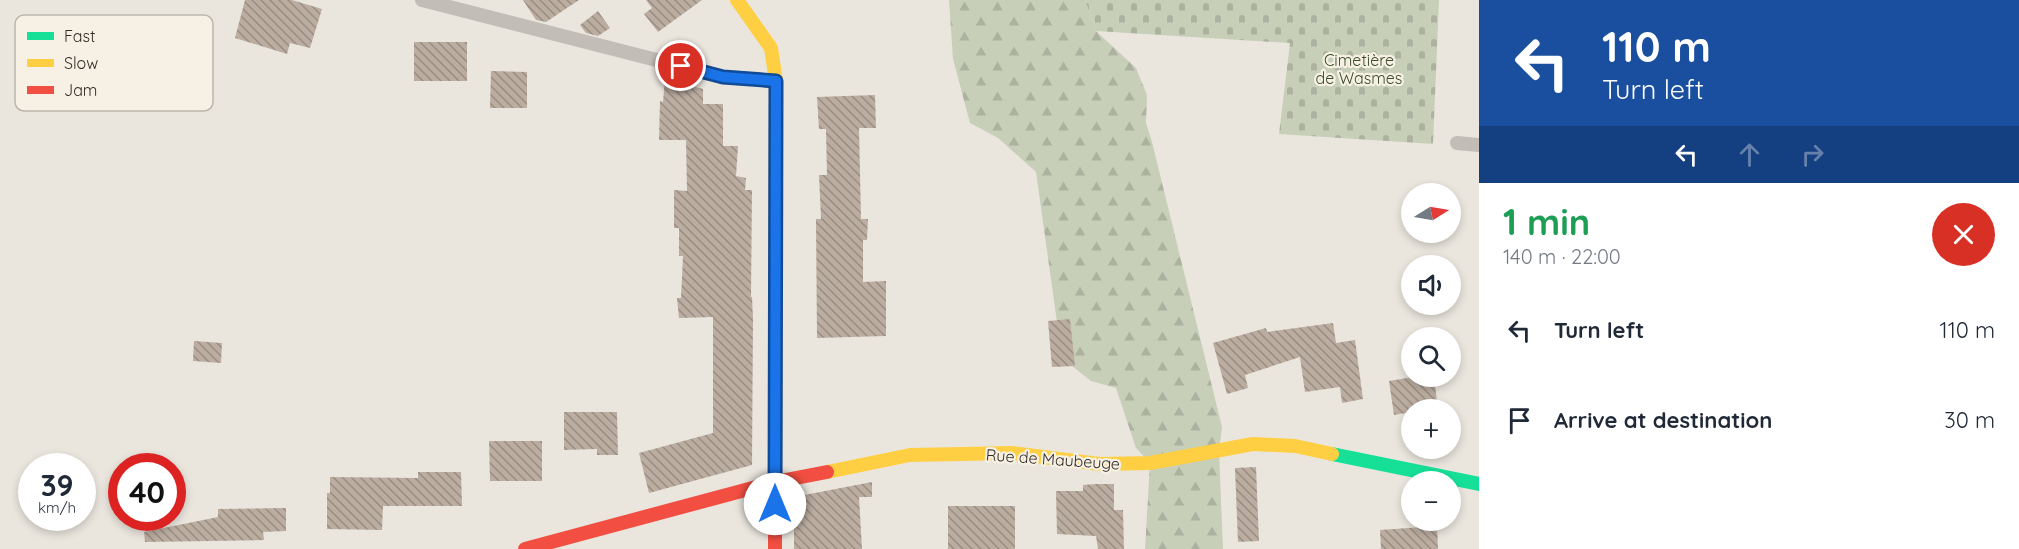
<!DOCTYPE html>
<html lang="en">
<head>
<meta charset="utf-8">
<style>
	:root { --surface:#fff; --page:#f6f6f7; --text:#1f2937; --muted:#747a83 }
	body { margin:0; font-family:Quicksand,sans-serif; background:var(--page); color:var(--text); height:100vh; display:flex; flex-direction:column; font-size:22px; white-space:nowrap }
	* { box-sizing:border-box; margin:0 }
	p { font-size:20px; color:var(--muted) }
	.icon { flex:none; width:33px; height:33px; fill:none; stroke:currentColor; stroke-width:2; stroke-linecap:round; stroke-linejoin:round }
	.map { position:relative; flex:1; overflow:hidden }
	.sheet { display:flex; flex-direction:column; background:var(--surface); width:540px }
	.sheet>* { flex:none }
	.guide { background:#1a4fa0; color:#fff; overflow:hidden }
	.needle { width:39px; rotate:79deg }
	.buttons { position:absolute; left:1401px; top:183px; display:grid; gap:12px }
	.buttons a { display:grid; place-items:center; width:60px; height:60px; border-radius:50%; background:var(--surface); box-shadow:0 3px 9px #0003; font-size:30px }
	.speed { position:absolute; left:18px; top:453px; display:flex; gap:12px; font-size:30px; font-weight:700; text-align:center }
	.speed>* { display:grid; place-content:center; width:78px; height:78px; border-radius:50%; background:var(--surface); box-shadow:0 3px 9px #0003; line-height:1 }
	.speed small { font-size:15px; font-weight:400 }
	.speed .limit { border:9px solid #d22; background:#fff; color:#111 }
	.pin { position:absolute; display:grid; place-items:center; width:51px; height:51px; color:#fff; margin:-26px; border:3px solid #fff; border-radius:50%; box-shadow:0 2px 6px #0007 }
	.me { position:absolute; width:66px; margin:-33px; rotate:0deg; stroke-linejoin:round; filter:drop-shadow(0 0 4px #0008) }
	.turn { display:flex; align-items:center; gap:21px; height:126px; padding:0 24px; font-size:27px }
	.turn .icon { width:78px; height:78px; stroke-width:2.5 }
	.turn b { display:block; font-size:42px; line-height:51px }
	.lanes { display:flex; align-items:center; height:57px; padding:0 24px; background:#0003; justify-content:center; gap:30px; direction:ltr }
	.lanes .off { opacity:.35 }
	.round { display:grid; place-items:center; flex:none; width:63px; height:63px; border-radius:32px; background:var(--page) }
	.overview { display:flex; align-items:center; justify-content:space-between; height:102px; padding:0 24px }
	h1 { font-size:36px; font-weight:700; line-height:45px; color:#1e9e55 }
	ul { padding:0; list-style:none }
	li { display:flex; align-items:center; gap:18px; height:90px; padding:0 24px }
	li div { flex:1 }
	li b { display:block; font-size:22px }
	li em { font-style:normal }
	main { display:flex; flex:1; min-height:0 }
	.map>svg:first-child { display:block }
	.forest { fill:url(#forest-firs) }
	.cemetery { fill:url(#cemetery-stones) }
	.building { fill:url(#building-back-hatch) }
	.lines { fill:none; stroke-linecap:round; stroke-linejoin:round }
	.lane { stroke:#c2beb7; stroke-width:14 }
	.fast { stroke:#16e098; stroke-width:14 }
	.slow { stroke:#ffcf43; stroke-width:14 }
	.jam { stroke:#f24e42; stroke-width:14 }
	.route-casing { stroke:#114b97; stroke-width:15 }
	.route { stroke:#1a73e8; stroke-width:10 }
	.labels { text-anchor:middle; stroke-width:4.5; stroke-linejoin:round; paint-order:stroke }
	.park-label { font-size:16px; fill:#3d4e2c; stroke:#f7f1e5 }
	.street-label { font-size:16px; fill:#322c26; stroke:#f7f1e5 }
	.key { fill:#f7f1e5; stroke:#bcb6ac; stroke-width:1.5 }
	.key-label { font-size:16px; fill:#322c26 }
</style>
</head>
<body>
<main>
<div class="map">
<svg width="1479" height="549" viewBox="0 0 1479 549">
	<defs>
		<pattern id="forest-firs" width="22" height="20" patternUnits="userSpaceOnUse" patternTransform="scale(1.5)"><rect width="22" height="20" fill="#c8cfb9"/><path d="M5 1l3.5 6h-7zM16 11l3.5 6h-7z" fill="#acb29f"/></pattern>
		<pattern id="cemetery-stones" width="16" height="16" patternUnits="userSpaceOnUse" patternTransform="scale(1.5)"><rect width="16" height="16" fill="#c8cfb9"/><path d="M2 7V4a2 2 0 0 1 4 0v3zM10 15v-3a2 2 0 0 1 4 0v3z" fill="#acb29f"/></pattern>
		<pattern id="building-back-hatch" width="6" height="6" patternUnits="userSpaceOnUse" patternTransform="scale(1.5)"><rect width="6" height="6" fill="#bcada1"/><path d="M-1 5l2 2M0 0l6 6M5-1l2 2" fill="none" stroke="#998d83"/></pattern>
	</defs>
	<rect width="100%" height="100%" fill="#eae6de"/>
	<path class="forest" d="M949,0H1085L1096,31L1136,68L1147,95L1146,123L1152,142L1222,427L1219,451L1223,549H1145L1150,463L1136,448L1116,388L1091,381L1062,358L1036,172L998,138L970,123L953,59Z"/>
	<path class="cemetery" d="M1085,0H1439L1433,144L1279,134L1290,43L1096,31Z"/>
	<g class="building">
		<path d="M245,0H292L322,9L310,48L290,43L287,54L235,38Z"/>
		<path d="M523,0H579L546,22L536,20Z"/>
		<path d="M646,0H702L658,32L644,14L652,8Z"/>
		<path d="M598,11L610,28L598,36L586,33L580,25Z"/>
		<rect x="414" y="42" width="53" height="39"/>
		<path d="M491,71L527,72V108H490Z"/>
		<path d="M665,79L703,89V104H723V146H738L736,176L746,178L745,190H752L751,297H752L753,318L752,465L649,493L639,453L713,433V317L679,318L677,298H681L683,256H679V228H674V190L687,191L686,140H659L660,101L663,102Z"/>
		<path d="M875,95L876,128H859L861,219H868L867,240H863V282L886,281V336L817,338L816,219H821L819,175H827L826,129H819L817,97Z"/>
		<path d="M1070,319L1075,366L1052,367L1048,321Z"/>
		<path d="M1333,323L1336,343L1355,340L1363,399L1342,403L1340,387L1305,392L1300,357L1245,375L1248,388L1227,394L1213,343L1266,328L1267,332Z"/>
		<path d="M194,341L222,343L221,363L193,361Z"/>
		<path d="M1419,376H1434L1438,410H1412V412L1394,415L1389,381Z"/>
		<path d="M564,412H617L618,455H597V449L564,450Z"/>
		<path d="M489,441H542V481H490Z"/>
		<path d="M1256,467L1259,541L1238,542L1235,468Z"/>
		<path d="M418,472H461L462,506H383L382,530L327,529V493H330V477L418,478Z"/>
		<path d="M872,482V497H859L862,549H794V497Z"/>
		<path d="M1096,484H1114V510H1123L1124,549H1098L1096,536L1057,534L1056,491H1083V485Z"/>
		<rect x="948" y="506" width="67" height="43"/>
		<path d="M286,508V531L263,532L264,540L145,542L144,532L218,517V509Z"/>
		<path d="M1437,526L1438,549H1381L1380,530Z"/>
	</g>
	<g class="lines">
		<g class="lane">
			<path d="M422,0L723,77L776,81"/>
			<path d="M1457,143L1479,145"/>
		</g>
		<path class="fast" d="M1332,454L1479,484"/>
		<g class="slow">
			<path d="M737,0L771,48L776,81L775,411"/>
			<path d="M827,472L910,455L1011,453L1099,464L1150,463L1253,444L1295,446L1332,454"/>
		</g>
		<g class="jam">
			<path d="M525,549L775,482L827,472"/>
			<path d="M775,549V411"/>
		</g>
	</g>
	<g class="lines">
		<defs>
			<path id="route" d="M681,66L723,77L776,81L775,504"/>
		</defs>
		<use href="#route" class="route-casing"/>
		<use href="#route" class="route"/>
	</g>
	<g class="labels">
		<g class="park-label">
			<text x="1359" y="66">Cimetière<tspan x="1359" dy="18">de Wasmes</tspan></text>
		</g>
		<g class="street-label">
			<text transform="translate(1053 459) rotate(4)" y="6">Rue de Maubeuge</text>
		</g>
	</g>
	<rect x="15" y="15" width="198" height="96" rx="9" class="key"/>
	<rect x="27" y="32" width="27" height="8" fill="#16e098"/>
	<rect x="27" y="59" width="27" height="8" fill="#ffcf43"/>
	<rect x="27" y="86" width="27" height="8" fill="#f24e42"/>
	<g class="key-label">
		<text x="64" y="42">Fast</text>
		<text x="64" y="69">Slow</text>
		<text x="64" y="96">Jam</text>
	</g>
</svg>
<div class="buttons">
<a><svg class="needle" viewBox="-14 -14 28 28"><path d="M0-13l5 13h-10z" fill="#e53935"/><path d="M0 13l5-13h-10z" fill="#747a83"/></svg></a>
<a><svg class="icon" aria-label="sound" viewBox="0 0 24 24"><path d="M4 9h4l5-4v14l-5-4H4zM17 9q2 3 0 6"/></svg></a>
<a><svg class="icon" aria-label="search" viewBox="0 0 24 24"><circle cx="10" cy="10" r="6"/><path d="M15 15l6 6"/></svg></a>
<a>+</a>
<a>−</a>
</div>
<div class="speed"><div>39<small>km/h</small></div><div class="limit">40</div></div>
<div class="pin" style="left:681px;top:66px;background:#d93025"><svg class="icon" aria-label="arrive" viewBox="0 0 24 24"><path d="M6 21V4h12l-3 4 3 4H6"/></svg></div>
<svg class="me" style="left:775px;top:504px" viewBox="-20 -20 40 40"><circle r="19" fill="#fff"/><path d="M0-13L10 11 0 6-10 11z" fill="#1a73e8"/></svg>
</div>
<section class="sheet">
<div class="guide">
<div class="turn"><svg class="icon" aria-label="left" viewBox="0 0 24 24"><path d="M17 20v-9H6M10 6l-5 5 5 5"/></svg><div><b>110 m</b>Turn left</div></div>
<div class="lanes"><svg class="icon" aria-label="left" viewBox="0 0 24 24"><path d="M17 20v-9H6M10 6l-5 5 5 5"/></svg><svg class="icon off" aria-label="ahead" viewBox="0 0 24 24"><path d="M12 20V5M6 11l6-6 6 6"/></svg><svg class="icon off" aria-label="right" viewBox="0 0 24 24"><path d="M7 20v-9h11M14 6l5 5-5 5"/></svg></div>
</div>
<div class="overview"><div><h1>1 min</h1><p>140 m · 22:00</p></div><a class="round" style="background:#d93025;color:#fff"><svg class="icon" aria-label="close" viewBox="0 0 24 24"><path d="M6 6l12 12M18 6L6 18"/></svg></a></div>
<ul>
<li><svg class="icon" aria-label="left" viewBox="0 0 24 24"><path d="M17 20v-9H6M10 6l-5 5 5 5"/></svg><div><b>Turn left</b></div><em>110 m</em></li>
<li><svg class="icon" aria-label="arrive" viewBox="0 0 24 24"><path d="M6 21V4h12l-3 4 3 4H6"/></svg><div><b>Arrive at destination</b></div><em>30 m</em></li>
</ul>
</section>
</main>
</body>
</html>
